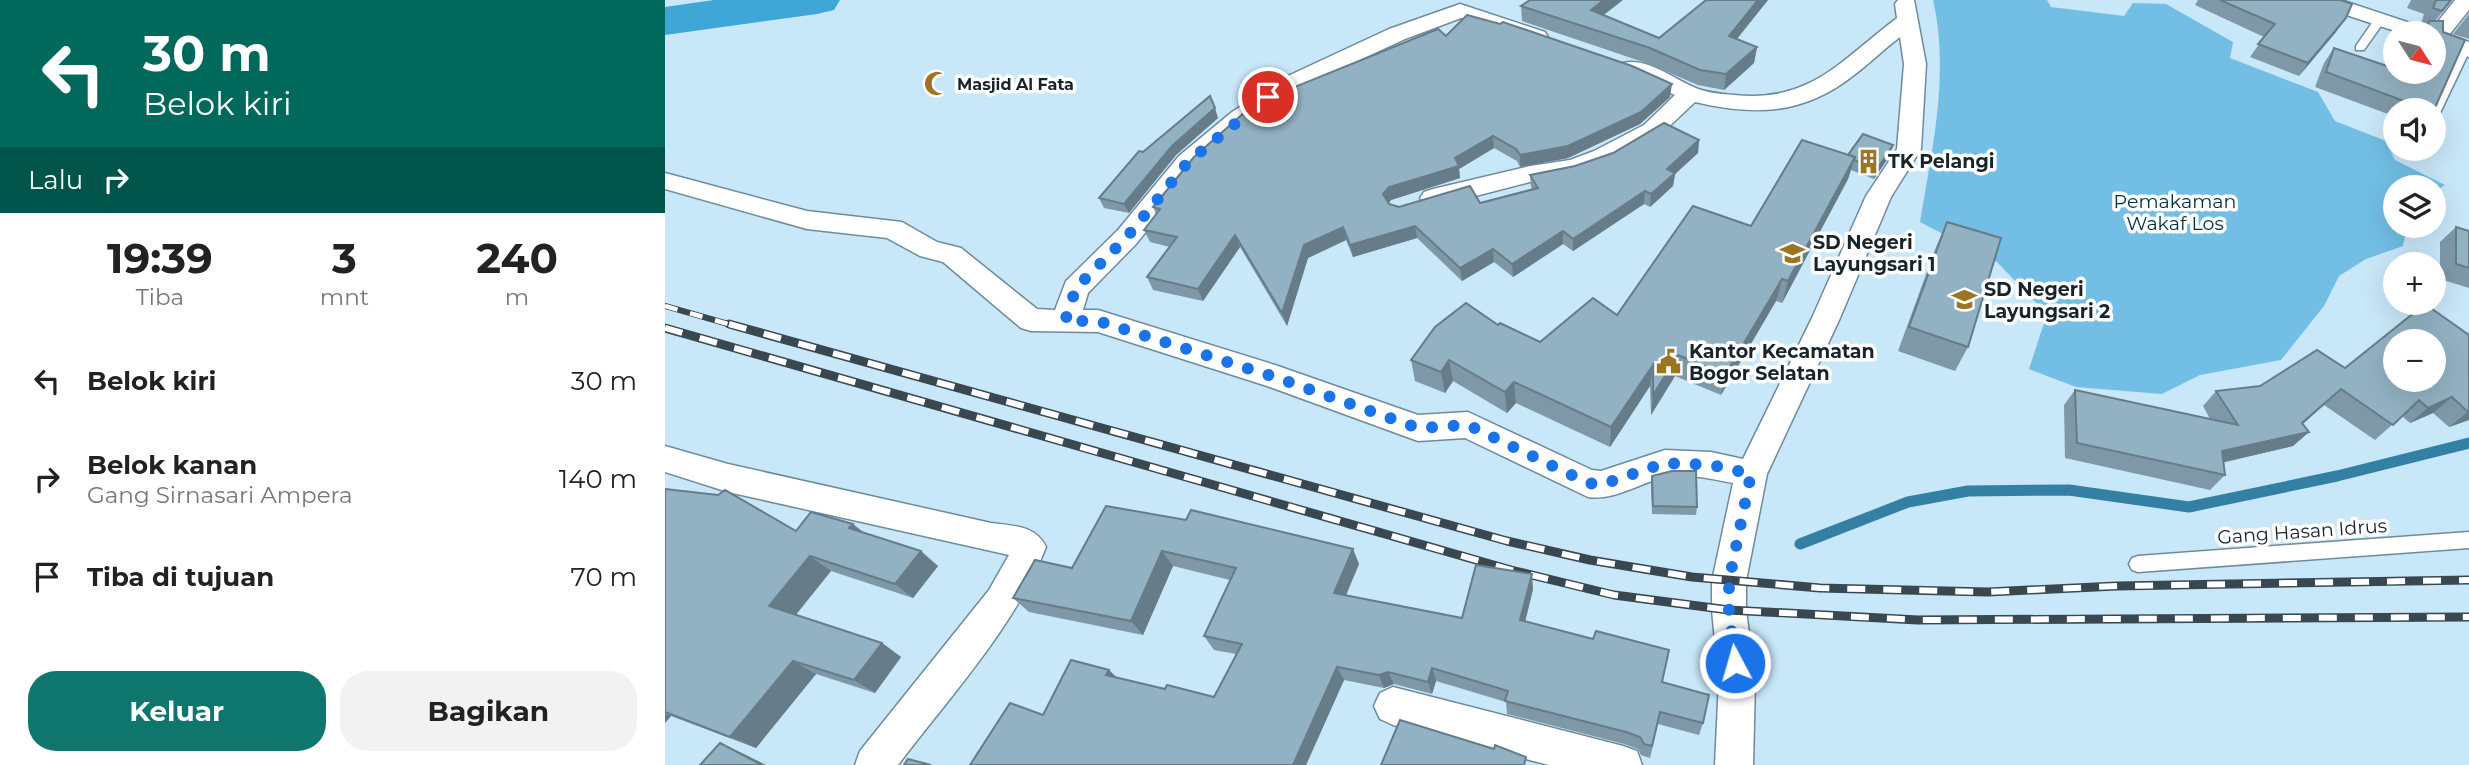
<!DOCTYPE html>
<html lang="id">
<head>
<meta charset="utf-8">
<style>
	:root { --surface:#fff; --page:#f2f2f2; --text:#222; --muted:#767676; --accent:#0f766e }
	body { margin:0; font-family:Montserrat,sans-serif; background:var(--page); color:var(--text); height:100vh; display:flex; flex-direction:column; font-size:26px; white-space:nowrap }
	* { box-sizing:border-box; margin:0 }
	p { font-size:23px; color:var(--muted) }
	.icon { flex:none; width:38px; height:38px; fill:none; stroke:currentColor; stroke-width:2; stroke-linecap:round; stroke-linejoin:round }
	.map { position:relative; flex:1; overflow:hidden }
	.panel { display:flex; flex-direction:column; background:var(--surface); width:665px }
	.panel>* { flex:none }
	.guide { background:#00695c; color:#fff; overflow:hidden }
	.needle { width:46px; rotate:126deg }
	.tools { position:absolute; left:1718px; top:21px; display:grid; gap:14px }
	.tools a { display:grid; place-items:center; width:63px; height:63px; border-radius:50%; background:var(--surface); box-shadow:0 7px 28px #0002; font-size:35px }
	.pin { position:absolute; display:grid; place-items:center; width:60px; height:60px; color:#fff; margin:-30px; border:4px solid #fff; border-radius:50%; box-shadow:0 2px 7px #0007 }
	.me { position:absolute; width:77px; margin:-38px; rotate:354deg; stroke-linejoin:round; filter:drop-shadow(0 0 5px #0008) }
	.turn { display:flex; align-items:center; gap:24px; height:147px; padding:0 28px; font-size:32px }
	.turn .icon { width:91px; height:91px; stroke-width:2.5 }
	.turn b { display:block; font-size:49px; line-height:60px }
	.then { display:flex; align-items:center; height:66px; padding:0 28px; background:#0003; gap:14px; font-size:26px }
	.eta { display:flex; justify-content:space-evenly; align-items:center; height:119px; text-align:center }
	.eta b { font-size:42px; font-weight:700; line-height:49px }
	.primary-button { display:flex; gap:14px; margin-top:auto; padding:14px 28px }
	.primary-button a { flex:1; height:80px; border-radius:28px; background:var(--accent); color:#fff; font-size:28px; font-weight:700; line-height:80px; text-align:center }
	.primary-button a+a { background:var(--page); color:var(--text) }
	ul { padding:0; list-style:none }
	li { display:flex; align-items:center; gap:21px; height:98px; padding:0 28px }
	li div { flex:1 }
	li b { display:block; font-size:26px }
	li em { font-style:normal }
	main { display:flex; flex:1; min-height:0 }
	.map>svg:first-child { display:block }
	.green { fill:#72bee5 }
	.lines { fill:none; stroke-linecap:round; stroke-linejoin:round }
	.stream { stroke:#3380a4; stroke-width:11 }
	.river { fill:#3fa7d8; fill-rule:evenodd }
	.service-casing { stroke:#6e8b9b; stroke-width:3 }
	.minor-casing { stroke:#6e8b9b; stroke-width:3 }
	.service { fill:#fff; fill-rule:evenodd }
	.minor { fill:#fff; fill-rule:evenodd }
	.rail-far1-casing { stroke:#384750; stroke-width:6 }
	.rail-casing { stroke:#384750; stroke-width:9 }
	.rail-far1 { stroke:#fff; stroke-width:4.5; stroke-dasharray:13; stroke-linecap:butt }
	.rail { stroke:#fff; stroke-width:6; stroke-dasharray:18; stroke-linecap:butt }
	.wall { fill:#7e98a7 }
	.shaded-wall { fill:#667c88 }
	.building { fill:#92b1c2; stroke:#667c88; stroke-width:2; fill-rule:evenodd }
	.route { stroke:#1a73e8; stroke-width:12; stroke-dasharray:0 21.6 }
	.labels { text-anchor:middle; stroke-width:7; stroke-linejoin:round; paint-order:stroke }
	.far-poi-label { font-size:16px; font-weight:bold; fill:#18242b; stroke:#fff; text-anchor:start }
	.poi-label { font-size:19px; font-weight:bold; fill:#18242b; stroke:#fff; text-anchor:start }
	.park-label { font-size:19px; fill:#002f43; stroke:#fff }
	.street-label { font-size:19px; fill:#18242b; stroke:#fff }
</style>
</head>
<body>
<main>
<section class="panel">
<div class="guide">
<div class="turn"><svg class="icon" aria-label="left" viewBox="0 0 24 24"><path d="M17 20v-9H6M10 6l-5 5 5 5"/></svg><div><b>30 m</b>Belok kiri</div></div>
<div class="then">Lalu<svg class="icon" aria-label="right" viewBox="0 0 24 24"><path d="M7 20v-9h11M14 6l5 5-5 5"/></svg></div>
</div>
<div class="eta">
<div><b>19:39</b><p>Tiba</p></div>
<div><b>3</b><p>mnt</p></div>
<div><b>240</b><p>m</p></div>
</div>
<ul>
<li><svg class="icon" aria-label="left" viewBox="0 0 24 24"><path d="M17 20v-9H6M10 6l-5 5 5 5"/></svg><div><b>Belok kiri</b></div><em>30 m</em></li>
<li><svg class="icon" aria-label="right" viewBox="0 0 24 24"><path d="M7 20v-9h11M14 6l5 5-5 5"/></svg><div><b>Belok kanan</b><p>Gang Sirnasari Ampera</p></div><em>140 m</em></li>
<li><svg class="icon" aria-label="arrive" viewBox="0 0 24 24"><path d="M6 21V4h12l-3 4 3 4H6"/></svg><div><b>Tiba di tujuan</b></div><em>70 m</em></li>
</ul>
<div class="primary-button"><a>Keluar</a><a>Bagikan</a></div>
</section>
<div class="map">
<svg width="1804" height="765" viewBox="0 0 1804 765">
	<rect width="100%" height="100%" fill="#c8e7f9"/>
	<path class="green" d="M1268,0H1382L1386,7L1459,16L1468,3L1501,4L1568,42L1565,58L1653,92L1670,121L1721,141L1730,160L1780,185L1769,192V187H1731V226H1742L1738,246L1701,259L1674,276L1659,306L1616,360L1535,375L1497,394L1411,387L1364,369L1382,314L1332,262L1255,222C1267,149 1285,74 1268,0Z"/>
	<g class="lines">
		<path class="stream" d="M1135,544L1243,502L1303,491L1404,490L1524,507L1672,476L1804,443"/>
		<path class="river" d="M49,0H175L169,10L152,14L0,35V7Z"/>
		<defs>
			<g id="service">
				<path d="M1715,16L1721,19L1699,50H1691V46L1711,17Z"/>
				<path d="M1800,44L1804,45V52L1775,113L1769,117V110H1764L1794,48Z"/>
				<path d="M1804,532V548L1473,572L1467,570L1464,564L1467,558L1473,556Z"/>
			</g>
			<g id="minor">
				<path d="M1233,0H1249L1261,64L1256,149L1226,197L1175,318L1102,474L1081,581V610L1090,681L1088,765H1050L1054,681L1047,610V581L1068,483C1047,479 1018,472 997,478C973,484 948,501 923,497L800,438L753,441L602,386L433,332L366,331L356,328L278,262L255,256L222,238L142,229L0,189V173L142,211L237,222L272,242L296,248L372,309L390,310L401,281L453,230L514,156L567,112L625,75L724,29L795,4L880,32L883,37L880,42L872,44L796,18L740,39L641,85L583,122L532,168L471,244L423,293L418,310H433L610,365L753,415L803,412L927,470L936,471L1000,450L1046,452L1078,459L1147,318L1201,196L1232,149L1239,64L1235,37C1219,49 1205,63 1189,75C1139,115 1090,116 1030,102L995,135L947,163L909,176L865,182L768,207L759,204L755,198L759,192L768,189L865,166L905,160L929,151L979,125L1010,95L958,73L955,68L958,63C983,57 1010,80 1033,89C1044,93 1057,94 1069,95C1146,103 1176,60 1232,18L1230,4Z"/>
				<path d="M1645,0H1676L1766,30L1790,0H1804V10L1784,35L1804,42V57L1769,45V33H1736L1648,4Z"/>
				<path d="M0,446L63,464L326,523C348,526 371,525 381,547C352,624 283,699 233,765H190L195,751L324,590L344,555L63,492L0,472Z"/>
				<path d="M728,687L958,746L972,751L977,765H884L728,725L715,719L709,706L715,693Z"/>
			</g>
		</defs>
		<use href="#service" class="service-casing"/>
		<use href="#minor" class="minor-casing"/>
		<use href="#service" class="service"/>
		<use href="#minor" class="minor"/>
		<defs>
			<path id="rail-far1" d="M0,306L70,326"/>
			<g id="rail">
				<path d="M64,324L842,541L925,560L1027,577L1155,588L1323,592L1452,586L1804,580"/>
				<path d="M0,328L846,570L949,595L1064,610L1253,620L1804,617"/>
			</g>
		</defs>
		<use href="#rail-far1" class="rail-far1-casing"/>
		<use href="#rail" class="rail-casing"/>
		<use href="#rail-far1" class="rail-far1"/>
		<use href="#rail" class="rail"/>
	</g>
	<g class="wall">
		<path d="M1041,0H1103L1072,39L1092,47L1089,63L1059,90L1033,85L984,64L857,21L856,6L939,15L994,38Z"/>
		<path d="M1533,0H1676L1671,32L1634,76L1585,57L1599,37L1530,5Z"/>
		<path d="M1746,0H1787L1770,21H1778V32L1800,40L1769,110H1731V117L1650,87L1659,63L1669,48L1731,69V72H1769V33H1755L1761,26L1756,24L1759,14L1742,8Z"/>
		<path d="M1804,14V39L1788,34Z"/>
		<path d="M781,36L1005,97L975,124L903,158L855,167L852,161L829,148L794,169L795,178L726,200L723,203L734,207L815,203L867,189L866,187L865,175L1034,140L1033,153L1010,174L1008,186L985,207L979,204L908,251L898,244L848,277L829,262L797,281L752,238L688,257L681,240L643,258L622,326L575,247L538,301L488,290L482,277L505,247L485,242L479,230L491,214L488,207Z"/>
		<path d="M553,118L511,155L464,213L439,208L434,198L478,152Z"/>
		<path d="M1183,155H1225L1209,179L1186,170L1183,179L1117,303L1111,301L1056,395L1010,376L986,415L985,386L945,447L851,403L842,413L788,381L780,393L750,381L746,360L833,325L875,342L952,315L1086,226Z"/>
		<path d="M1282,222L1303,347L1290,371L1233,351L1271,247Z"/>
		<path d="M1791,227L1804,231V288L1775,279V242Z"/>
		<path d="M1804,335V420L1784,427L1768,413L1745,423L1737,416L1710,440L1659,405L1638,424L1644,432L1628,446L1558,462L1560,475L1545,490L1400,458L1399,405L1410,390L1545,419L1538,406L1551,391L1595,386L1680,368Z"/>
		<path d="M987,476L1032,507L1031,515L987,514L986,484Z"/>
		<path d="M0,489L131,531L198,532L273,566L248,598L166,571L131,615L217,643L236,657L210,693L151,674L91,748L6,716L0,723Z"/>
		<path d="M441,506L694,564L681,596L797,618L868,589L860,622L997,682L1038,723L1034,735L993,724L985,758L976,755L973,749L959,744L842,714L841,702L771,681L767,694L729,684L719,688L679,680L641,765L378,715L444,670L452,678L500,689L549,697L571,654L549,650L539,636L565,580L508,566L478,635L364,612L348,598L407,568Z"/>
	</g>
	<g class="shaded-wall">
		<path d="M939,0H958L926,25V10Z"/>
		<path d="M1093,0H1103L1062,51L1064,36Z"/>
		<path d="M1681,18L1671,32L1634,76L1643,63Z"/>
		<path d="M1092,47L1089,63L1059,90L1061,74Z"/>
		<path d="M1007,84L1005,97L975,124L903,158L855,167V155Z"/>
		<path d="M550,108L553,118L511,155L464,213L459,204L507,146Z"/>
		<path d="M828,136L829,148L794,169L795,178L726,200L721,207L718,194L724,187L790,158Z"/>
		<path d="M1034,140L1033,153L1010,174L1008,186L985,207L986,194L1002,169Z"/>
		<path d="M1228,145L1225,155L1209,179L1212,169Z"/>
		<path d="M1190,157L1183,179L1117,303L1123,281Z"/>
		<path d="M980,191L979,204L908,251V239Z"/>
		<path d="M750,226L752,238L688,257L685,245Z"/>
		<path d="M678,227L681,240L643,258L622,326L617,313L639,245Z"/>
		<path d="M898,231V244L848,277L847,264Z"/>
		<path d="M570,235L575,247L538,301L533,289Z"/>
		<path d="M828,249L829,262L797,281L795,268Z"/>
		<path d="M1117,279L1111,301L1056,395L1060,375Z"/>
		<path d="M1013,355L1010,376L986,415L988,395Z"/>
		<path d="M784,360L788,381L780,393L776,372Z"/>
		<path d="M988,365L985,386L945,447L946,427Z"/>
		<path d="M849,382L851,403L842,413L840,392Z"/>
		<path d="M1676,389L1624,436L1644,432L1628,446L1543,466L1557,451Z"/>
		<path d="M1787,397L1768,413L1745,423L1763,408Z"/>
		<path d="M1804,412V420L1784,427L1803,412Z"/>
		<path d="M188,524L207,539L184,528Z"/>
		<path d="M688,549L694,564L675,608L669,593Z"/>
		<path d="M256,551L273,566L248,598L230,584Z"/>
		<path d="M497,551L508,566L478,635L466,621Z"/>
		<path d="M145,556L166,571L126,620L104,606Z"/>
		<path d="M867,574L868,589L857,634L855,620Z"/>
		<path d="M217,643L236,657L210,693L189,680Z"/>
		<path d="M128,661L151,674L91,748L65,737Z"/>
		<path d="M672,667L679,680L641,765H628Z"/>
		<path d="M767,668L771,681L767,694L763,682Z"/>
		<path d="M444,670L457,683L441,675Z"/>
		<path d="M723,672L729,684L719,688L714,675Z"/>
		<path d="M0,714L6,716L0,723Z"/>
		<path d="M55,743L79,754L101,765H97Z"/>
	</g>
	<g class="building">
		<path d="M865,0H939L926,10L994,38L1041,0H1093L1064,36L1092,47L1061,74L1035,70L985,48L856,6Z"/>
		<path d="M1555,0H1676L1687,4L1681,18L1643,63L1593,44L1610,24Z"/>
		<path d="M1771,0H1786L1777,11L1768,8Z"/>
		<path d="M802,15L835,24L838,22L967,66L1007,84L976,112L903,146L855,155L851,149L828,136L790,158L794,166L724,187L718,194L724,204L734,207L805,186L815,203L873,188L865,175L910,166L948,153L999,123L1034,140L1002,169L1010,173L986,194L980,191L908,239L898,231L847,264L828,249L795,268L750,226L685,245L678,227L639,245L617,313L570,235L533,289L482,277L512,237L479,230L495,209L488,207L529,157L581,111L600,99L773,29L781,36Z"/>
		<path d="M1764,21H1778V32L1800,40L1769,110H1763L1661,72L1669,48L1731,69V72H1739L1743,73L1744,72H1769V33H1761Z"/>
		<path d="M545,96L550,108L507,146L459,204L434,198L474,151L478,152Z"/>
		<path d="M1198,134L1228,145L1212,169L1189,160L1190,157L1183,155Z"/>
		<path d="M1137,140L1190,157L1123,281L1117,279L1060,375L1013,355L988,395V365L946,427L849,382L840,392L784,360L776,372L746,360L770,327L801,303L833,325L835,323L875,342L928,298L952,315L1028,206L1086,226Z"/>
		<path d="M1282,222L1336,238L1303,347L1244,327Z"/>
		<path d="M1791,227L1804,231V268L1791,264Z"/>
		<path d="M1760,304L1804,335V412H1803L1787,397L1763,408L1754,400L1728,425L1676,389L1637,423L1644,432L1557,451L1560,475L1412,443L1410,390L1573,425L1551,391L1595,386L1652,350L1680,368ZM1731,341H1769V380H1731Z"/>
		<path d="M1007,471H1031L1032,507L988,506L987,476Z"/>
		<path d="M0,489L53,495L60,490L131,531L146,512L188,524L184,528L256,551L230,584L145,556L104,606L217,643L189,680L128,661L65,737L0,712Z"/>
		<path d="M441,506L521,520L526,510L688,549L669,593L797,618L811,565L867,574L855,620L928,639L931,631L1004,650L997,682L1044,695L1038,723L995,712L987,746L979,744L975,737L961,732L840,701L843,691L767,668L763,682L723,672L714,675L672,667L628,765H305L345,703L378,715L406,660L444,670L441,675L500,689L502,685L549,697L577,644L539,636L571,568L497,551L466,621L348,598L370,560L407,568Z"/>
		<path d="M735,720L829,749L830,745L861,757L859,765H716Z"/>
		<path d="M55,743L97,765H35Z"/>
		<path d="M243,759L266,765H239Z"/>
	</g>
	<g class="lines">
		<path class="route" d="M603,97L523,162L462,237L411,288L400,321H433L610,377L753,428L803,425L923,483L936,485L1000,463L1046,465L1086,474L1064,581V610L1070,663"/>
	</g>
	<defs>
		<symbol id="mosque-bare" viewBox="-9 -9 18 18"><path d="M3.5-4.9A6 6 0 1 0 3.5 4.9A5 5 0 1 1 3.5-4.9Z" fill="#9b7521" stroke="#fff" stroke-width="2.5" paint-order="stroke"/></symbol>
		<symbol id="building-bare" viewBox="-9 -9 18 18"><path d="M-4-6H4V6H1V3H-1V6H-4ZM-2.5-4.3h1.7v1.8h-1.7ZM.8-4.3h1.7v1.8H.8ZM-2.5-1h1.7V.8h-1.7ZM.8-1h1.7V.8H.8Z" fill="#9b7521" stroke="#fff" stroke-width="2.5" paint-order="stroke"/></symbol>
		<symbol id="school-bare" viewBox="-9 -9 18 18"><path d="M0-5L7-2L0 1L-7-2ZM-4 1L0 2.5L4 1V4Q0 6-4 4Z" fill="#9b7521" stroke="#fff" stroke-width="2.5" paint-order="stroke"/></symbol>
		<symbol id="civic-bare" viewBox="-9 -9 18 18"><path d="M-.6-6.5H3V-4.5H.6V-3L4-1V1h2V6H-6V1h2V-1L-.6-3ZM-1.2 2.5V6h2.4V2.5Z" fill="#9b7521" stroke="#fff" stroke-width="2.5" paint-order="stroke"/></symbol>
	</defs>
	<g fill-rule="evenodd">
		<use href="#mosque-bare" x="254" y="66" width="35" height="35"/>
		<use href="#building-bare" x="1186" y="144" width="35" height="35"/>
		<use href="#school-bare" x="1110" y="236" width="35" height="35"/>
		<use href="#school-bare" x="1282" y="282" width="35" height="35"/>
		<use href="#civic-bare" x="986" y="344" width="35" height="35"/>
	</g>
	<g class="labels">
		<g class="far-poi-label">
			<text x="292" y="90">Masjid Al Fata</text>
		</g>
		<g class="poi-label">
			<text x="1223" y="168">TK Pelangi</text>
			<text x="1148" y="249">SD Negeri<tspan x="1148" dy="22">Layungsari 1</tspan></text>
			<text x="1319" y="296">SD Negeri<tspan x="1319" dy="22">Layungsari 2</tspan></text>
			<text x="1024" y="358">Kantor Kecamatan<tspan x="1024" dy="22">Bogor Selatan</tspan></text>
		</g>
		<g class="park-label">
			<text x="1510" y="208">Pemakaman<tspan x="1510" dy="22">Wakaf Los</tspan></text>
		</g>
		<g class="street-label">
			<text transform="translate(1637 531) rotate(-4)" y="7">Gang Hasan Idrus</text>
		</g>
	</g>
</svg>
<div class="tools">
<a><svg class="needle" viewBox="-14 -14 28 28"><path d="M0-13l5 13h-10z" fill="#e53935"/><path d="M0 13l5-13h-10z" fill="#767676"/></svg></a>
<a><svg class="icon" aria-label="sound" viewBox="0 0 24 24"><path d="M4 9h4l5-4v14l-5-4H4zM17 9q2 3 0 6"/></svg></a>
<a><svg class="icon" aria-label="layers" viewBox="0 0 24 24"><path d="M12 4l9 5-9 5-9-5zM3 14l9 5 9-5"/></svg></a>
<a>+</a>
<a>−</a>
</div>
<div class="pin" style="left:603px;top:97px;background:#d93025"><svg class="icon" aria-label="arrive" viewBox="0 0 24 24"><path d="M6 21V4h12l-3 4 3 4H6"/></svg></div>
<svg class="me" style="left:1070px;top:663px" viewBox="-20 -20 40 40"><circle r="17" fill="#1a73e8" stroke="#fff" stroke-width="3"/><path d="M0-11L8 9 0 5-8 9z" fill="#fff"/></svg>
</div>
</main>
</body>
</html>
